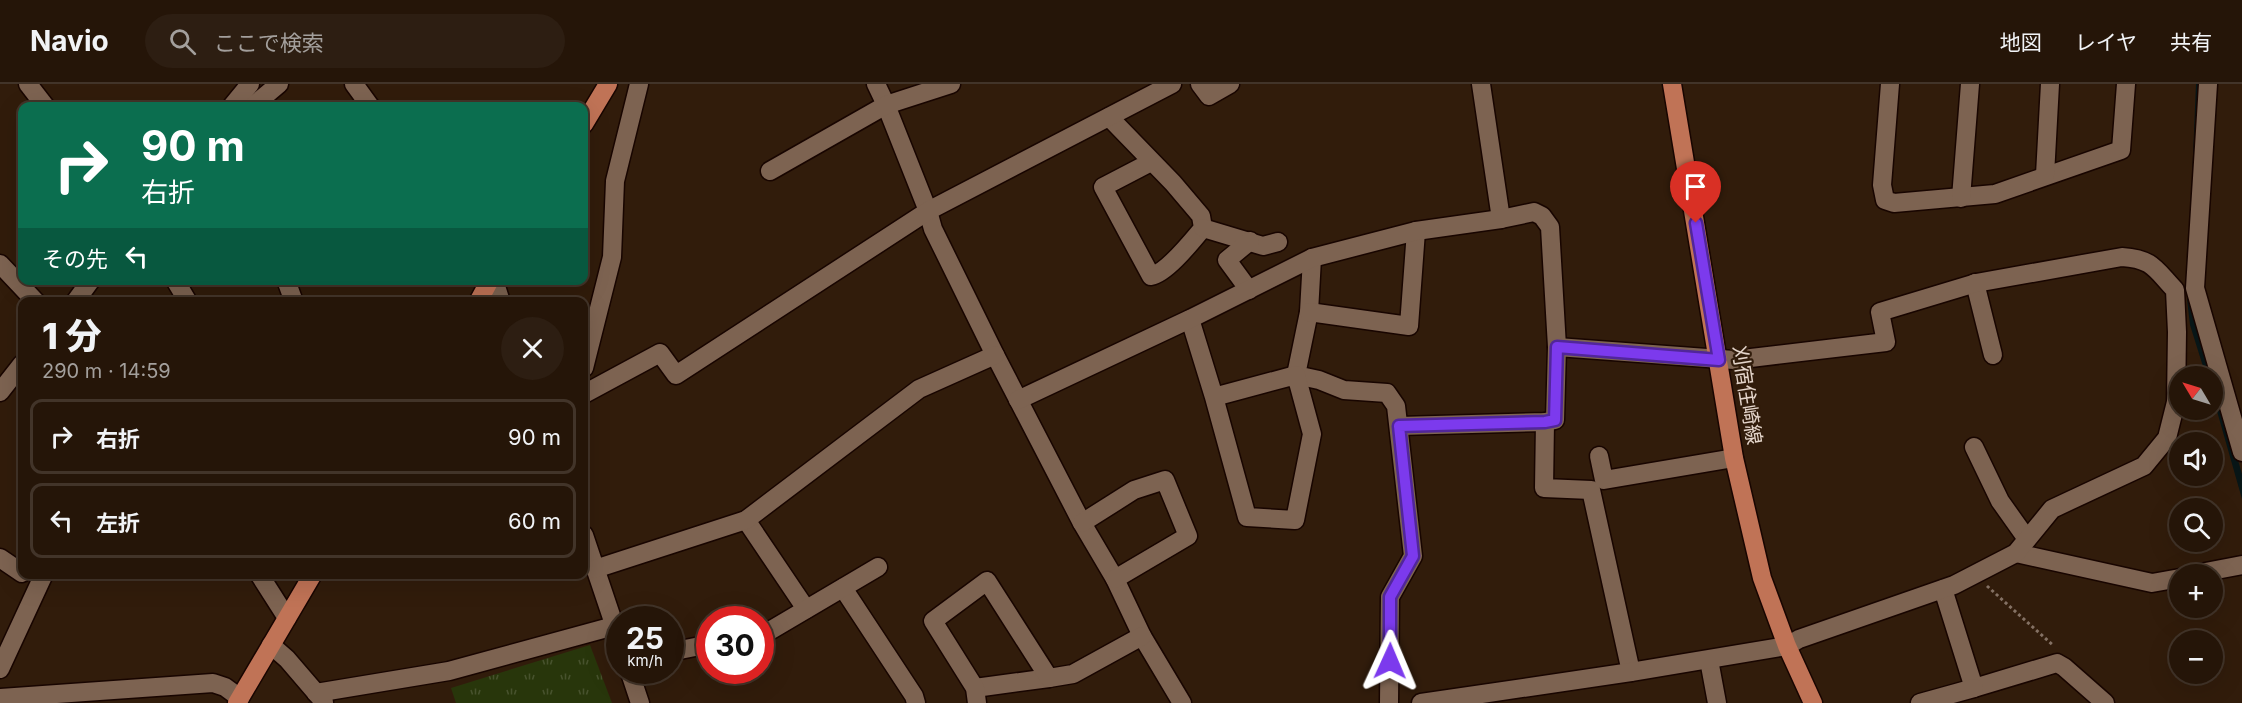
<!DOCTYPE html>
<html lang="ja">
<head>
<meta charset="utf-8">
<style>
	:root { --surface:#251508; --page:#2d1e12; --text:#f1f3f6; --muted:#a39f9c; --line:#423429 }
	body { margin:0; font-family:Inter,"Noto Sans JP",sans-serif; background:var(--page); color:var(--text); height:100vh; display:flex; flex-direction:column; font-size:22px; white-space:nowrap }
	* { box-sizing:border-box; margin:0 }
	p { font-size:20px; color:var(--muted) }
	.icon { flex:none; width:33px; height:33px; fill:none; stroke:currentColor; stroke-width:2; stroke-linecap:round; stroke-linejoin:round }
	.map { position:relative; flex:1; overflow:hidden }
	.side { position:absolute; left:18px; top:213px; width:570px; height:282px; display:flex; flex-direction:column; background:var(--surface); border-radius:12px; box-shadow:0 6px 24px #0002,0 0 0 2px var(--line) }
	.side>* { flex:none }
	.top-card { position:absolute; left:18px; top:18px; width:570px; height:183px; border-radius:12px; box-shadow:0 6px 24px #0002,0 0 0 2px var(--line); background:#0b6e4f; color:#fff; overflow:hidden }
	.needle { width:39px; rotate:308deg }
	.controls { position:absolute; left:2169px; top:282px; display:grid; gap:12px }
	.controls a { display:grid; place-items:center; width:54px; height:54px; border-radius:50%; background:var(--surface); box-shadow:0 6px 24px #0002,0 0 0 2px var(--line); font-size:30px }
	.speed { position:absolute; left:606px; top:522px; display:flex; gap:12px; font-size:30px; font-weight:700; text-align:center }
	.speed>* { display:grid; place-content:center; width:78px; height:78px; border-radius:50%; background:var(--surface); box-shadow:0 6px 24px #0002,0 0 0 2px var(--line); line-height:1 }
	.speed small { font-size:15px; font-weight:400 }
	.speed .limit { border:9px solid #d22; background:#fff; color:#111 }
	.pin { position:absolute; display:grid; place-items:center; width:51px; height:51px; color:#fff; margin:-62px -26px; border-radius:50% 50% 50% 0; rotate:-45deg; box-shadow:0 0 6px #0007 }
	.pin .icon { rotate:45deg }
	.me { position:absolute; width:66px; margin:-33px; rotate:1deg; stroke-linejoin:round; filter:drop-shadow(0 0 4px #0008) }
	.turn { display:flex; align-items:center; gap:21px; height:126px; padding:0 24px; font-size:27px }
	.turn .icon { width:78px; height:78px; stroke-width:2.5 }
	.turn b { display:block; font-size:42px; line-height:51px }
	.then { display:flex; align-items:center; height:57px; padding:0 24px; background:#0003; gap:12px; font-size:22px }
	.round { display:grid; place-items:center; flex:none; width:63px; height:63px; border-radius:32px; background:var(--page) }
	.summary { display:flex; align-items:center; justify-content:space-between; height:102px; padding:0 24px }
	h1 { font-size:36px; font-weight:800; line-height:45px }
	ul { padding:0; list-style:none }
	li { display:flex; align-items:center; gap:18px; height:75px; margin:0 12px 9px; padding:0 12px; border:3px solid var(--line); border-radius:12px }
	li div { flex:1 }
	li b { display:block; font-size:22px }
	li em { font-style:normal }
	header { display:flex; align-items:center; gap:36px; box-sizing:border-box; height:84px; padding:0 30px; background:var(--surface); border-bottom:2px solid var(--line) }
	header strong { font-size:28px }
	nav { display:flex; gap:33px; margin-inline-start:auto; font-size:21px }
	.search { width:420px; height:54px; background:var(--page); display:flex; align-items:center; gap:15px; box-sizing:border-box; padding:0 21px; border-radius:33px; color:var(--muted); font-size:22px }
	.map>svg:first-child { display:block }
	.park { fill:url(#park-tufts) }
	.water { fill:#081617 }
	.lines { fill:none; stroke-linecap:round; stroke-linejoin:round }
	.minor-casing { stroke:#180500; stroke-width:21 }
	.major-casing { stroke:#180500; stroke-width:21 }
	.path { stroke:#847164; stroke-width:3; stroke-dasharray:3 3; stroke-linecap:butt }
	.minor { stroke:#7d6351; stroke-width:18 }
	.major { stroke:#c07356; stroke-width:18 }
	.route-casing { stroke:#51269a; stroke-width:15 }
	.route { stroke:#7c3aed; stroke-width:10 }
	.labels { text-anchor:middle; stroke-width:4.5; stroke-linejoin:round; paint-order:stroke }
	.street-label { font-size:20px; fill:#e4d5cb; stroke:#311c0b }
</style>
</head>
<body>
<header>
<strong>Navio</strong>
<div class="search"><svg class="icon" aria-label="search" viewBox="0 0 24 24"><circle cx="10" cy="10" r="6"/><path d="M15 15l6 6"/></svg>ここで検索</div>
<nav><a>地図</a><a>レイヤ</a><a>共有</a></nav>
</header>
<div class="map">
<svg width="2242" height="619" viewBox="0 0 2242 619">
	<defs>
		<pattern id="park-tufts" width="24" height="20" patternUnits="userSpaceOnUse" patternTransform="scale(1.5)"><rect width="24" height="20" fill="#28360b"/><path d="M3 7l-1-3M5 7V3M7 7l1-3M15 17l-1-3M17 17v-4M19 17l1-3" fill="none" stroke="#47522d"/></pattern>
	</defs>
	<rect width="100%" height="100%" fill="#311c0b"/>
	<path class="park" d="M590,561L612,619H456L451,604Z"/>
	<path class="water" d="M2196,0H2202L2197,235L2242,390V415L2213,313L2212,292H2206L2190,241L2187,215Z"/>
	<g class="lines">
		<defs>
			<g id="minor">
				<path d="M28,0L45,22"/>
				<path d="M354,0L370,22"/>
				<path d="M876,0L886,21L928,127L933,145L995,271L1082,439L1115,495L1142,552L1182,619"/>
				<path d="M1200,0L1209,12L1230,0"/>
				<path d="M1481,0L1501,135"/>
				<path d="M1890,0L1882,101L1885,116L1894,119L1995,110L2121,66L2126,0"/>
				<path d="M2208,0L2195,204L2242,368"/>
				<path d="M232,22L250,0"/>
				<path d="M253,22L279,0"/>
				<path d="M1109,33L1173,99L1201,132L1203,144C1192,157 1167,189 1151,192L1103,103L1151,78"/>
				<path d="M770,87L886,21L951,0"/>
				<path d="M2045,91L2050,0"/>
				<path d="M1961,114L1970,0"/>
				<path d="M1203,144L1263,162L1278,158"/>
				<path d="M1312,174L1309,228L1296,291L1319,296L1344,306L1387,309L1396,322L1413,472L1390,513L1389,619"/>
				<path d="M0,180L36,218"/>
				<path d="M175,196L188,218"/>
				<path d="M286,196L294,218"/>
				<path d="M494,196L501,218"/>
				<path d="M1975,199L1993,271"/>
				<path d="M1249,206L1227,176L1250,157"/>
				<path d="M75,218L91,196"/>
				<path d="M1309,228L1409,242L1416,147"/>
				<path d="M1190,235L1214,313L1247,433L1295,436L1312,350L1296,291L1214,313"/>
				<path d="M584,284L612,173L615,97L639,0"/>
				<path d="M0,308L22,280"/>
				<path d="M584,310L660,269L676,291L928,127L1172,0"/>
				<path d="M1018,316L1190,235L1312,174L1416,147L1501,135L1534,128L1542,132L1550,143L1557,263L1555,336L1545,338L1399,342"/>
				<path d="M1545,338L1544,404L1591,406L1631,588"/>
				<path d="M1974,363L2000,417L2027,455"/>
				<path d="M1599,372L1604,396L1734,374"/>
				<path d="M746,436L806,525"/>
				<path d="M1082,439L1134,406L1165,396L1188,452L1115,495"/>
				<path d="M584,451L620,558"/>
				<path d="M2016,469L2152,499L2180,494"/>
				<path d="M0,474L22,489"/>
				<path d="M595,485L746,436L919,305L995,271"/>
				<path d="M259,490L287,534"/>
				<path d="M2195,490L2242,481"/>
				<path d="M843,504L914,612L916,619"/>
				<path d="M1943,505L1974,604L2057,579L2064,583L2105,619"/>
				<path d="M760,550L766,549L878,483"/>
				<path d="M271,561L287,575L324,618"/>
				<path d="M670,568L710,560"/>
				<path d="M1709,576L1717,619"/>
				<path d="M0,585L44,490"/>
				<path d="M629,586L640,619"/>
				<path d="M975,604L1049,594"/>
				<path d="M316,609L449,587L614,542"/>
				<path d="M0,614L213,599L225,603L240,614"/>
				<path d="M977,619L975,604L933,537L987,497L1049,594L1073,590L1142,552"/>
				<path d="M1421,619L1631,588L1787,562L1799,555L1954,501L2016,469L2052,425L2144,382L2167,354L2176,318L2177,248L2175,206C2155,185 2153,175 2122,173L1976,199L1880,228L1886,258L1734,276L1557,263"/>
				<path d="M1920,619L1974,604"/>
			</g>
			<g id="major">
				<path d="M1672,0L1734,374L1762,494L1787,562L1813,619"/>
				<path d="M584,40L608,0"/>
				<path d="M478,218L490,196"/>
				<path d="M237,619L313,490"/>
			</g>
		</defs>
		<use href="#minor" class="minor-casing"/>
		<use href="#major" class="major-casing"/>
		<path class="path" d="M1987,502L2054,562"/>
		<use href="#minor" class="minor"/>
		<use href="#major" class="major"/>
	</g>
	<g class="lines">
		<defs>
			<path id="route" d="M1390,577V513L1413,472L1399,342L1545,338L1555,336L1557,263L1719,276L1696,139"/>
		</defs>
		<use href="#route" class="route-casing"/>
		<use href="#route" class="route"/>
	</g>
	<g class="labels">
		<g class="street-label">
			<text transform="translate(1747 311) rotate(81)" y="7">刈宿住崎線</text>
		</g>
	</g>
</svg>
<div class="controls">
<a><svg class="needle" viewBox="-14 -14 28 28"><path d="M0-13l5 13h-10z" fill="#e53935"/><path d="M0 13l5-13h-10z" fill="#a39f9c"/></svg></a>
<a><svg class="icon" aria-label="sound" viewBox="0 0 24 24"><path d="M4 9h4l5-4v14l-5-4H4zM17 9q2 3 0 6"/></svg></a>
<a><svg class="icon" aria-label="search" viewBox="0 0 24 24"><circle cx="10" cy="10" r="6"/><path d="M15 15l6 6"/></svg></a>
<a>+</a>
<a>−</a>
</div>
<div class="speed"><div>25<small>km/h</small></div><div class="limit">30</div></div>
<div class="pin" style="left:1696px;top:139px;background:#d93025"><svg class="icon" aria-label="arrive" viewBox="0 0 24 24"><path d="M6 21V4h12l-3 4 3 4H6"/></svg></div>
<svg class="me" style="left:1390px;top:577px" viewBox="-20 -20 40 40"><path d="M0-17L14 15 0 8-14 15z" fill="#7c3aed" stroke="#fff" stroke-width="4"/></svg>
<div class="top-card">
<div class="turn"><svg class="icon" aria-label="right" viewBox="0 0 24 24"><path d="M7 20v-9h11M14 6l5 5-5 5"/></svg><div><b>90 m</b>右折</div></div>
<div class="then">その先<svg class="icon" aria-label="left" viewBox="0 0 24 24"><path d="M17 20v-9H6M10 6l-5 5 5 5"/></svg></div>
</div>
<section class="side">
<div class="summary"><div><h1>1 分</h1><p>290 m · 14:59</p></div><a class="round"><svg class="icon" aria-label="close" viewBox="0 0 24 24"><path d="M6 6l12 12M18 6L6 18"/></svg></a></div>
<ul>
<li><svg class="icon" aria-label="right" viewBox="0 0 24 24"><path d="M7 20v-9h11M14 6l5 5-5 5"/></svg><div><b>右折</b></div><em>90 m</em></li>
<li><svg class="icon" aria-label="left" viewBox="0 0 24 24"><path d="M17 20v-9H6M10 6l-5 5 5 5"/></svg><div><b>左折</b></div><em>60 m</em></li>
</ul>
</section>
</div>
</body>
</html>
